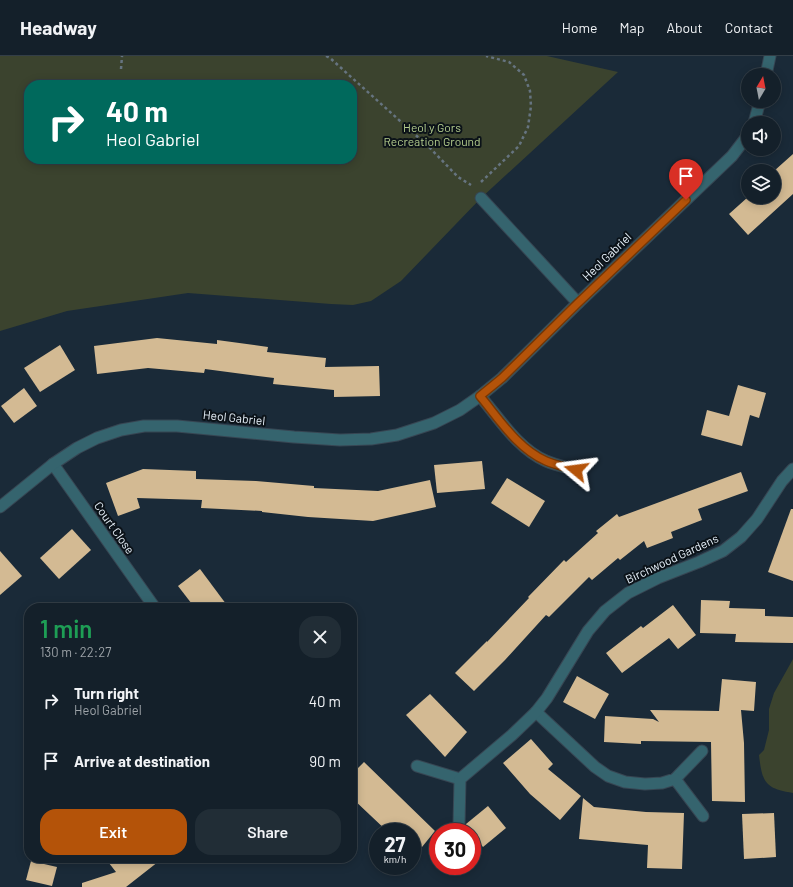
<!DOCTYPE html>
<html lang="en">
<head>
<meta charset="utf-8">
<style>
	:root { --surface:#14202a; --page:#212d36; --text:#f1f3f6; --muted:#9da3a8; --line:#333e47; --accent:#b45309 }
	body { margin:0; font-family:Barlow,sans-serif; background:var(--page); color:var(--text); height:100vh; display:flex; flex-direction:column; font-size:15px; white-space:nowrap }
	* { box-sizing:border-box; margin:0 }
	p { font-size:13px; color:var(--muted) }
	.icon { flex:none; width:22px; height:22px; fill:none; stroke:currentColor; stroke-width:2; stroke-linecap:round; stroke-linejoin:round }
	.map { position:relative; flex:1; overflow:hidden }
	.details { position:absolute; left:24px; top:547px; width:333px; height:260px; display:flex; flex-direction:column; background:var(--surface); border-radius:16px; box-shadow:0 2px 10px #0003,0 0 0 1px var(--line) }
	.details>* { flex:none }
	.banner { position:absolute; left:24px; top:24px; width:333px; height:84px; border-radius:16px; box-shadow:0 2px 10px #0003,0 0 0 1px var(--line); background:#00695c; color:#fff; overflow:hidden }
	.needle { width:26px; rotate:10deg }
	.tools { position:absolute; left:741px; top:12px; display:grid; gap:8px }
	.tools a { display:grid; place-items:center; width:40px; height:40px; border-radius:50%; background:var(--surface); box-shadow:0 2px 10px #0003,0 0 0 1px var(--line); font-size:20px }
	.speed { position:absolute; left:369px; top:767px; display:flex; gap:8px; font-size:20px; font-weight:700; text-align:center }
	.speed>* { display:grid; place-content:center; width:52px; height:52px; border-radius:50%; background:var(--surface); box-shadow:0 2px 10px #0003,0 0 0 1px var(--line); line-height:1 }
	.speed small { font-size:10px; font-weight:400 }
	.speed .limit { border:6px solid #d22; background:#fff; color:#111 }
	.pin { position:absolute; display:grid; place-items:center; width:34px; height:34px; color:#fff; margin:-41px -17px; border-radius:50% 50% 50% 0; rotate:-45deg; box-shadow:0 0 4px #0007 }
	.pin .icon { rotate:45deg }
	.me { position:absolute; width:44px; margin:-22px; rotate:286deg; stroke-linejoin:round; filter:drop-shadow(0 0 3px #0008) }
	.turn { display:flex; align-items:center; gap:14px; height:84px; padding:0 16px; font-size:18px }
	.turn .icon { width:52px; height:52px; stroke-width:2.5 }
	.turn b { display:block; font-size:28px; line-height:34px }
	.round { display:grid; place-items:center; flex:none; width:42px; height:42px; border-radius:16px; background:var(--page) }
	.overview { display:flex; align-items:center; justify-content:space-between; height:68px; padding:0 16px }
	h1 { font-size:24px; font-weight:600; line-height:30px; color:#1e9e55 }
	.button { display:flex; gap:8px; margin-top:auto; padding:8px 16px }
	.button a { flex:1; height:46px; border-radius:16px; background:var(--accent); color:#fff; font-size:16px; font-weight:600; line-height:46px; text-align:center }
	.button a+a { background:var(--page); color:var(--text) }
	ul { padding:0; list-style:none }
	li { display:flex; align-items:center; gap:12px; height:60px; padding:0 16px }
	li div { flex:1 }
	li b { display:block; font-size:15px }
	li em { font-style:normal }
	header { display:flex; align-items:center; gap:24px; box-sizing:border-box; height:56px; padding:0 20px; background:var(--surface); border-bottom:1px solid var(--line) }
	header strong { font-size:19px }
	nav { display:flex; gap:22px; margin-inline-start:auto; font-size:14px }
	.map>svg:first-child { display:block }
	.green { fill:#3b432e; fill-rule:evenodd }
	.building { fill:#d3ba93 }
	.lines { fill:none; stroke-linecap:round; stroke-linejoin:round }
	.service-casing { stroke:#374653; stroke-width:13 }
	.minor-casing { stroke:#374653; stroke-width:13 }
	.path { stroke:#667480; stroke-width:2.5; stroke-dasharray:3 3; stroke-linecap:butt }
	.service { stroke:#35646e; stroke-width:11 }
	.minor { stroke:#35646e; stroke-width:11 }
	.route-casing { stroke:#753606; stroke-width:10 }
	.route { stroke:#b45309; stroke-width:7 }
	.labels { text-anchor:middle; stroke-width:4; stroke-linejoin:round; paint-order:stroke }
	.park-label { font-size:12px; fill:#b5ce8e; stroke:#0b1218 }
	.street-label { font-size:12px; fill:#e7f1fa; stroke:#0b1218 }
</style>
</head>
<body>
<header>
<strong>Headway</strong>
<nav><a>Home</a><a>Map</a><a>About</a><a>Contact</a></nav>
</header>
<div class="map">
<svg width="793" height="831" viewBox="0 0 793 831">
	<rect width="100%" height="100%" fill="#1a2a38"/>
	<g class="green">
		<path d="M0,0H547L618,16L481,142L401,225L371,245L353,249L331,248L188,237L67,255L0,275ZM29,29H352V103H29Z"/>
		<path d="M793,603V737C765,733 762,726 759,699L764,694L769,674V653L774,637Z"/>
	</g>
	<g class="building">
		<path d="M793,98V138L748,179L729,158L748,141H774V115Z"/>
		<path d="M157,282L217,288V284L268,291L267,296L326,302L325,311L379,310L380,340L334,341V334L273,328L274,322L205,313L204,317L148,312L97,318L94,290Z"/>
		<path d="M60,289L75,314L40,336L24,312Z"/>
		<path d="M738,329L766,337L759,362L750,359L742,390L701,379L707,354L729,360Z"/>
		<path d="M24,332L37,350L14,367L1,350Z"/>
		<path d="M482,405L485,433L437,437L434,409Z"/>
		<path d="M143,413L196,415V423L256,425L314,430V432L378,435L430,424L436,451L373,465L308,461L262,456V455L201,452L202,444L137,442L140,452L118,460L106,427Z"/>
		<path d="M741,416L748,435L698,453L702,464L671,476L673,482L647,492L644,485L620,504L618,502L592,524L589,521L549,561L546,559L505,604L474,635L455,617L487,585V586L529,542L528,541L564,504L566,506L598,477L596,475L617,458L619,461Z"/>
		<path d="M507,422L545,445L529,471L491,447Z"/>
		<path d="M791,453H793V525L768,516Z"/>
		<path d="M72,473L91,494L59,523L40,502Z"/>
		<path d="M0,495L22,520L0,539Z"/>
		<path d="M200,513L229,552H195L178,530Z"/>
		<path d="M701,544L730,545L729,552L765,553V560L793,561V587L735,586L736,578L700,577Z"/>
		<path d="M673,549L696,579L678,593L669,582L622,617L606,597L641,570L643,572Z"/>
		<path d="M577,620L609,638L595,663L563,646Z"/>
		<path d="M722,623L756,626L754,655L741,654L744,687L745,746L712,745L711,686L641,685V688L604,686L605,660L653,663L659,666L650,654L719,655Z"/>
		<path d="M430,638L467,676L445,701L406,659Z"/>
		<path d="M531,683L553,708L548,713L581,740L560,764L530,738L503,707Z"/>
		<path d="M364,706L435,775L422,791L412,784V776H388L352,742V718Z"/>
		<path d="M583,742L594,751L646,756L684,757L682,813L647,812L648,789L579,783Z"/>
		<path d="M488,750L506,772L483,791L466,770V768Z"/>
		<path d="M774,757L776,801L744,803L742,758Z"/>
		<path d="M105,802H163L126,831H82V827L116,816Z"/>
		<path d="M31,805L57,811L52,830L26,824Z"/>
	</g>
	<g class="lines">
		<defs>
			<path id="service" d="M481,142L578,247"/>
			<g id="minor">
				<path d="M766,19L770,0"/>
				<path d="M754,67L760,45"/>
				<path d="M480,340C499,362 518,393 546,405C555,409 566,411 576,414"/>
				<path d="M53,408L155,552"/>
				<path d="M0,451L53,408L77,392L97,382L121,374L144,370H177L294,381L340,384L371,383L397,379L434,367L460,354L480,340L502,322L578,247L732,100L745,83L748,78"/>
				<path d="M702,695L675,723L662,727L645,728L625,726L608,720L595,711L536,656L547,642L588,575L605,555L628,537L658,522L699,506L723,495L741,481L757,463L782,425L793,413"/>
				<path d="M417,710L460,723"/>
				<path d="M675,723L703,760"/>
				<path d="M459,769L460,723L512,679L536,656"/>
			</g>
		</defs>
		<use href="#service" class="service-casing"/>
		<use href="#minor" class="minor-casing"/>
		<g class="path">
			<path d="M326,0L330,2L429,91L458,121L471,129"/>
			<path d="M121,13L122,0"/>
			<path d="M481,126L519,90L528,71L531,50L530,35L524,19L509,6L486,0"/>
		</g>
		<use href="#service" class="service"/>
		<use href="#minor" class="minor"/>
	</g>
	<g class="lines">
		<defs>
			<path id="route" d="M576,414C566,411 555,409 546,405C518,393 499,363 480,340L502,322L578,247L686,144"/>
		</defs>
		<use href="#route" class="route-casing"/>
		<use href="#route" class="route"/>
	</g>
	<g class="labels">
		<g class="park-label">
			<text x="432" y="76">Heol y Gors<tspan x="432" dy="14">Recreation Ground</tspan></text>
		</g>
		<g class="street-label">
			<text transform="translate(607 201) rotate(-44)" y="4">Heol Gabriel</text>
			<text transform="translate(234 362) rotate(6)" y="4">Heol Gabriel</text>
			<text transform="translate(114 472) rotate(55)" y="4">Court Close</text>
			<text transform="translate(672 503) rotate(-25)" y="4">Birchwood Gardens</text>
		</g>
	</g>
</svg>
<div class="tools">
<a><svg class="needle" viewBox="-14 -14 28 28"><path d="M0-13l5 13h-10z" fill="#e53935"/><path d="M0 13l5-13h-10z" fill="#9da3a8"/></svg></a>
<a><svg class="icon" aria-label="sound" viewBox="0 0 24 24"><path d="M4 9h4l5-4v14l-5-4H4zM17 9q2 3 0 6"/></svg></a>
<a><svg class="icon" aria-label="layers" viewBox="0 0 24 24"><path d="M12 4l9 5-9 5-9-5zM3 14l9 5 9-5"/></svg></a>
</div>
<div class="speed"><div>27<small>km/h</small></div><div class="limit">30</div></div>
<div class="pin" style="left:686px;top:144px;background:#d93025"><svg class="icon" aria-label="arrive" viewBox="0 0 24 24"><path d="M6 21V4h12l-3 4 3 4H6"/></svg></div>
<svg class="me" style="left:576px;top:414px" viewBox="-20 -20 40 40"><path d="M0-17L14 15 0 8-14 15z" fill="#b45309" stroke="#fff" stroke-width="4"/></svg>
<div class="banner">
<div class="turn"><svg class="icon" aria-label="right" viewBox="0 0 24 24"><path d="M7 20v-9h11M14 6l5 5-5 5"/></svg><div><b>40 m</b>Heol Gabriel</div></div>
</div>
<section class="details">
<div class="overview"><div><h1>1 min</h1><p>130 m · 22:27</p></div><a class="round"><svg class="icon" aria-label="close" viewBox="0 0 24 24"><path d="M6 6l12 12M18 6L6 18"/></svg></a></div>
<ul>
<li><svg class="icon" aria-label="right" viewBox="0 0 24 24"><path d="M7 20v-9h11M14 6l5 5-5 5"/></svg><div><b>Turn right</b><p>Heol Gabriel</p></div><em>40 m</em></li>
<li><svg class="icon" aria-label="arrive" viewBox="0 0 24 24"><path d="M6 21V4h12l-3 4 3 4H6"/></svg><div><b>Arrive at destination</b></div><em>90 m</em></li>
</ul>
<div class="button"><a>Exit</a><a>Share</a></div>
</section>
</div>
</body>
</html>
